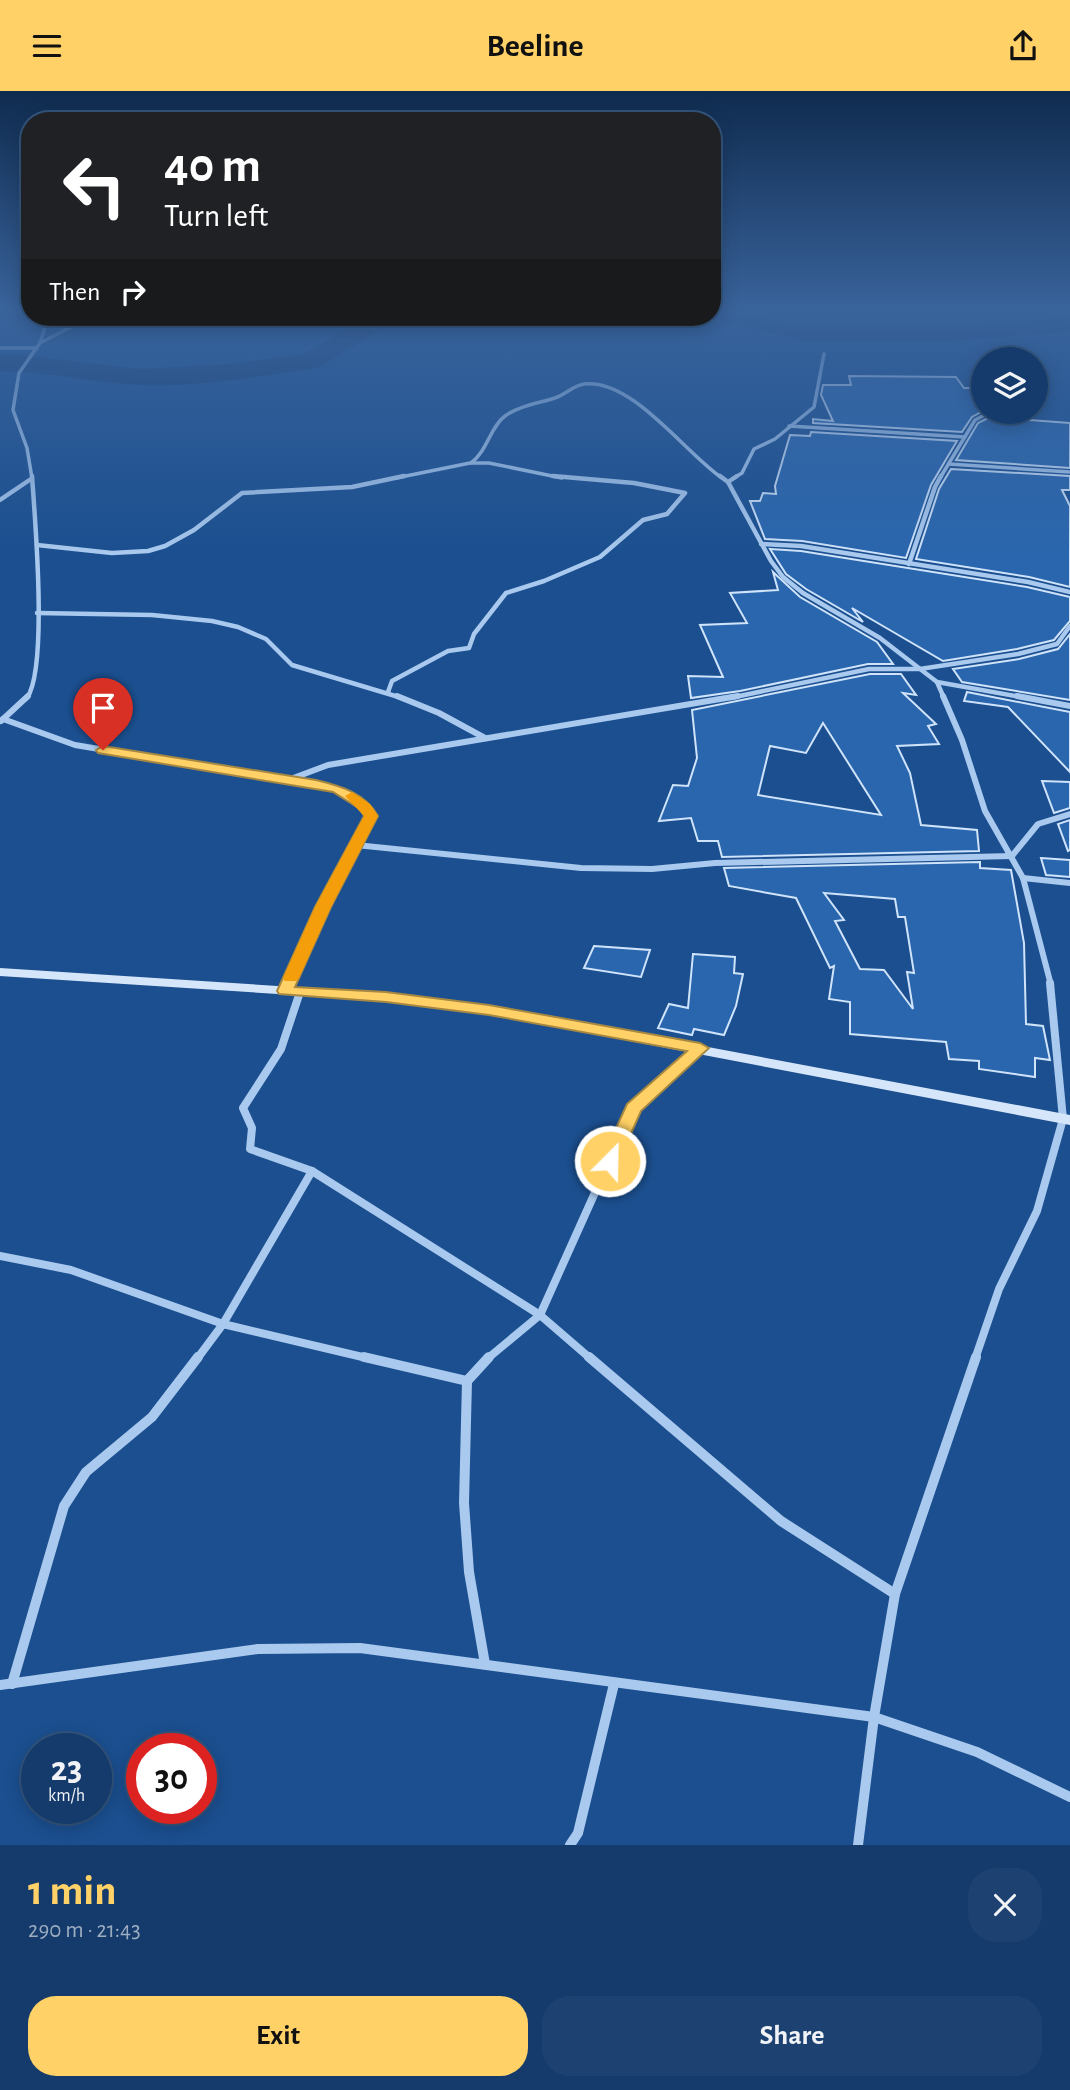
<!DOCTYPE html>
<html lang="en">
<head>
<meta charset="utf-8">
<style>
	:root { --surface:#143b6b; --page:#1d4271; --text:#f1f3f6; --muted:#9dadc1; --line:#33557e; --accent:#ffd166 }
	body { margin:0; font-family:"Alegreya Sans",sans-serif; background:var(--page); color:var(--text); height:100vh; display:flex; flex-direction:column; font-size:26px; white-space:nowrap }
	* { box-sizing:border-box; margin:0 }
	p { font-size:23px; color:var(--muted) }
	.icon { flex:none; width:38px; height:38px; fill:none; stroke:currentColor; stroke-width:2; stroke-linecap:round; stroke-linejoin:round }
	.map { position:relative; height:1754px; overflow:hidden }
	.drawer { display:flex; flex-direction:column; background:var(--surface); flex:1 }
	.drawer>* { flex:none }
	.guide { position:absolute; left:21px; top:21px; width:700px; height:214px; border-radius:28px; box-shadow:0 4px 18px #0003,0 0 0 2px var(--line); background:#202124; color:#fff; overflow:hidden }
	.tools { position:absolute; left:971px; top:256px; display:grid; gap:14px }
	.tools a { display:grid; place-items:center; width:77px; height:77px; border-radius:50%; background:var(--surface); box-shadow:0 4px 18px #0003,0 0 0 2px var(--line); font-size:35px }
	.speed { position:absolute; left:21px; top:1642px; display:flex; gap:14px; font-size:35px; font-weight:700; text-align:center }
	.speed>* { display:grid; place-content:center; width:91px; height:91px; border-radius:50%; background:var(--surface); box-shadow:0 4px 18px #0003,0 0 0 2px var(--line); line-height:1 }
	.speed small { font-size:18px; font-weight:400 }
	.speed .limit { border:10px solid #d22; background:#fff; color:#111 }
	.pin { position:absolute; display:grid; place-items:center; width:60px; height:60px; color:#fff; margin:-72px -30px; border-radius:50% 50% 50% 0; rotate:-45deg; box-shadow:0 0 7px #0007 }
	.pin .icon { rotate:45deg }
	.me { position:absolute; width:77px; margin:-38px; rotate:23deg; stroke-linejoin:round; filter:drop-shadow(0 0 5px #0008) }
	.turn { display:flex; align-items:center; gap:24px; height:147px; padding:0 28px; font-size:32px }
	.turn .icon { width:91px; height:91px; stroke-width:2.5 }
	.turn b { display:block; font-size:49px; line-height:60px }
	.then { display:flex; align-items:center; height:66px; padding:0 28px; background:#0003; gap:14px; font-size:26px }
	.round { display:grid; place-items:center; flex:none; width:74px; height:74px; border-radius:28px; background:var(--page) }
	.head { display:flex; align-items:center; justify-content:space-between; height:119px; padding:0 28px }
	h1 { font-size:42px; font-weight:600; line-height:52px; color:var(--accent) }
	.button { display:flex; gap:14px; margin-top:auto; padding:14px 28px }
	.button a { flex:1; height:80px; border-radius:28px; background:var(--accent); color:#111; font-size:28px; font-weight:600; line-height:80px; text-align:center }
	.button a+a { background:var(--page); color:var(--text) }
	header { display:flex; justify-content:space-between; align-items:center; height:91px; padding:0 28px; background:var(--accent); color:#111; font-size:32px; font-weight:600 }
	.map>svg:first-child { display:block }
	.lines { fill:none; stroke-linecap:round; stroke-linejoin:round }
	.river { fill:#123a6d; fill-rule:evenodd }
	.building { fill:#2a66ad; stroke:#cfe3fa; stroke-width:2; fill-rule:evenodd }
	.street-far4 { stroke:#a9c9ee; stroke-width:3.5 }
	.street-far3 { stroke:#a9c9ee; stroke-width:4.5 }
	.street-far2 { stroke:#a9c9ee; stroke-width:6 }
	.street-far1 { stroke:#a9c9ee; stroke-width:8 }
	.street { stroke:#a9c9ee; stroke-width:10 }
	.secondary { fill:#d6e6fa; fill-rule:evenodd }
	.route { fill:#ffd166; stroke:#a68842; stroke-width:2 }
	.slow { fill:#f59e0b }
</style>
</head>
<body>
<header><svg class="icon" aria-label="menu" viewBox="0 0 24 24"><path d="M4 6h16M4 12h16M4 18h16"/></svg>Beeline<svg class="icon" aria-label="share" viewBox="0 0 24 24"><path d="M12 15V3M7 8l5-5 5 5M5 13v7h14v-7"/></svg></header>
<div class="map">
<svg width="1070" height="1754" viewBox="0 0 1070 1754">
	<rect width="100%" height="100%" fill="#1b4f8f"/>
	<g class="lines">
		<g class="river">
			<path d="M712,217C745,217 775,234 807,234C895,237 982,232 1070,227V241L951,250H803L706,226H712Z"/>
			<path d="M366,226H395L392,231L320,276L311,278C255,286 196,296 139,294C93,292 47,280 0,280V264H23L140,278L229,273L304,263Z"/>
		</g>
	</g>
	<g class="building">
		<path d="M849,285L956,286L964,297H973L981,321L972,326L962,341L813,332V328L833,330L821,304L823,294H851Z"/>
		<path d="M990,326L1070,332V377L956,369L978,332Z"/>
		<path d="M811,341L957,350L931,394L906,467L802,450L765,448L750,410H760L763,402L776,403L775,395L790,344L810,345Z"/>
		<path d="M951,378L1070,385V399H1062L1070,415V496L1029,486L916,468L939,398Z"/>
		<path d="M770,458L801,460L1027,496L1070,506V530L1054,549L1017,558L943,570L852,517L863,531L806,498L786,483Z"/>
		<path d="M773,481L800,506L877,551L893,573H868L740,600L691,607L688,585L723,586L700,534L747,532L730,502L778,499Z"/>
		<path d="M1070,543V609L962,591L953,578L1019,568L1058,558Z"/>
		<path d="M870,583H901L916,604L903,602L936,633L928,635L939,653L897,655L910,682L921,734L977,739L979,760L722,766L718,750H698L691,727L659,730L673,694L688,695L697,667L692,619ZM823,632L881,724L758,704L770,655L806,662Z"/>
		<path d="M967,601L1070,621V681L1008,616L964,610Z"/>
		<path d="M1042,690L1070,691V717L1054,722Z"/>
		<path d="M1070,729V759L1068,760L1058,733Z"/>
		<path d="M1041,767L1070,769V786L1046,784Z"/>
		<path d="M980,771V777L1011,779L1024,852L1026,933L1043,935L1050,969L1035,967V986L979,978V970L949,968L946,951L850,943V911L829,908L834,875L830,877L796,807L729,795L724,777ZM824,802L895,808L898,826H905L914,882L907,881L913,918L884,879L860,878L835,830L844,829Z"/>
		<path d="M594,855L650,859L641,886L584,877Z"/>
		<path d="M693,863L735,866L734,882L743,883L736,915L724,944L694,938L692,944L658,937L669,913L688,917Z"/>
	</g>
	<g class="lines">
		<g class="street-far4">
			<path d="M40,252L90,226"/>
			<path d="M0,257H37"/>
			<path d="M789,335L965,346"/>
			<path d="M471,372C488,359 490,336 505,325C518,315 540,312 555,307C565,304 574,294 584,293C632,287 685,362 722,387"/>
			<path d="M949,373L1070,381"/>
			<path d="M32,387L27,357L13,319L19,282L40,252L48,226"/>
			<path d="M396,387L470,372H489L562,387"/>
			<path d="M734,387L742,382L754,358L775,348L814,316L824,263"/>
			<path d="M940,387L975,329L992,320"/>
		</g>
		<g class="street-far3">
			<path d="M720,385L728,391L771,470L783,486L803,502L880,547L937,591L1026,607"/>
			<path d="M728,391L737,385"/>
			<path d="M0,409L31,388"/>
			<path d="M761,453L801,455L1028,491L1070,501"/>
			<path d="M37,454L112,462L148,460L165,455L194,439L242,402L352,396L404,385"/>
			<path d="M909,473L935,396L941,385"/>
			<path d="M37,522L152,524L212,530L238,536L266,548L292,574L402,607"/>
			<path d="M937,591L944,607"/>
			<path d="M388,601L392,590L448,560L469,557L474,543L506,502L544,490L600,466L643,429L667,423L685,402L634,392L553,385"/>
			<path d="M27,607C48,577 35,428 32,385"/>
			<path d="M730,607L869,578H920L1018,563L1057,553L1070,535"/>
		</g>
		<g class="street-far2">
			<path d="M397,605L439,622L485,647"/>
			<path d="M943,605L962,649L985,720L1023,787L1051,894"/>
			<path d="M1017,605L1070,615"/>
			<path d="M3,628L75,654L338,698L366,716L371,725L323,816L288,894"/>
			<path d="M1,630L28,605"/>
			<path d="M288,689L328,674L738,605"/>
			<path d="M356,754L581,777L652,778L715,772L1012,765"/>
			<path d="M1012,765L1038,733L1070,723"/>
			<path d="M1023,787L1070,792"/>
		</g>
		<g class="street-far1">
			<path d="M285,900L289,892"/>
			<path d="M300,901L281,958L243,1017L252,1037L250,1058L312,1080L540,1224L591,1268"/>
			<path d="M0,1165L71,1179L223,1233L371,1268"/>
			<path d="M197,1268L223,1233L312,1080"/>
			<path d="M487,1268L540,1224L633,1017L699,958"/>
			<path d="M975,1268L999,1198L1037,1120L1063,1028L1050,892"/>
		</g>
		<g class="street">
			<path d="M364,1266L467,1290"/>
			<path d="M589,1266L781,1430L895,1503"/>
			<path d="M485,1573L469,1481L464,1412L467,1290L489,1266"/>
			<path d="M12,1593L64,1415L86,1381L152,1326L198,1266"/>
			<path d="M0,1594L258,1558L360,1557L874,1626L977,1661L1070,1706"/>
			<path d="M570,1754L578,1742L614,1593"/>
			<path d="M858,1754L874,1626L895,1503L976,1266"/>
		</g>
		<path class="secondary" d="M0,877L386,902L489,915L1070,1024V1034L489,923L386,910L0,885Z"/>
	</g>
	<linearGradient id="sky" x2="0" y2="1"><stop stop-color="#0f2b4f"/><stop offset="0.47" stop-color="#39639b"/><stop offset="1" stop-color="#39639b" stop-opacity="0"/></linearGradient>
	<rect width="1070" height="463" fill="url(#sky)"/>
	<path class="route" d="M103,655L316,689C341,695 365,702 378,725L331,816L295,896L386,901L489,914L700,952L709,957L641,1020L617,1074H604L601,1070L627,1013L687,960L489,924L386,911L279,903L277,900L315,816L364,725L360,718L333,701L98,662L96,659Z"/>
	<path class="slow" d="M352,701L370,713L378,725L331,816L299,887L296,890H285L283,887L315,816L364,725L345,705Z"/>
</svg>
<div class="tools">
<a><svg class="icon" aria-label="layers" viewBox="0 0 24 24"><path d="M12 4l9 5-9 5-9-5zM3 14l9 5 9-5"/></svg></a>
</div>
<div class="speed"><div>23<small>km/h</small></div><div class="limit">30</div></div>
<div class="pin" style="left:103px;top:659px;background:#d93025"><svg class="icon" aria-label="arrive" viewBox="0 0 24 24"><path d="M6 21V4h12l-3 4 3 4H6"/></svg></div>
<svg class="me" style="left:610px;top:1070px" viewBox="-20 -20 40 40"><circle r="17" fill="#ffd166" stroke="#fff" stroke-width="3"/><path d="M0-11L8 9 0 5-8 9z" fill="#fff"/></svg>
<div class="guide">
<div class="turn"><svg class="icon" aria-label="left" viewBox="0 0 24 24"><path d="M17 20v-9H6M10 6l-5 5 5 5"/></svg><div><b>40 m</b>Turn left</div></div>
<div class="then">Then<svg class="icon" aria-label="right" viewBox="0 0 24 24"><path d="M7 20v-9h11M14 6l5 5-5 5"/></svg></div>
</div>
</div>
<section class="drawer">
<div class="head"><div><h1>1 min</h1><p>290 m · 21:43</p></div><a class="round"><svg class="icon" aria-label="close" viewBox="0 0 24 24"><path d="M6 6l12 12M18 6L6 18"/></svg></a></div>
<div class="button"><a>Exit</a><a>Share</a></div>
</section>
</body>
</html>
